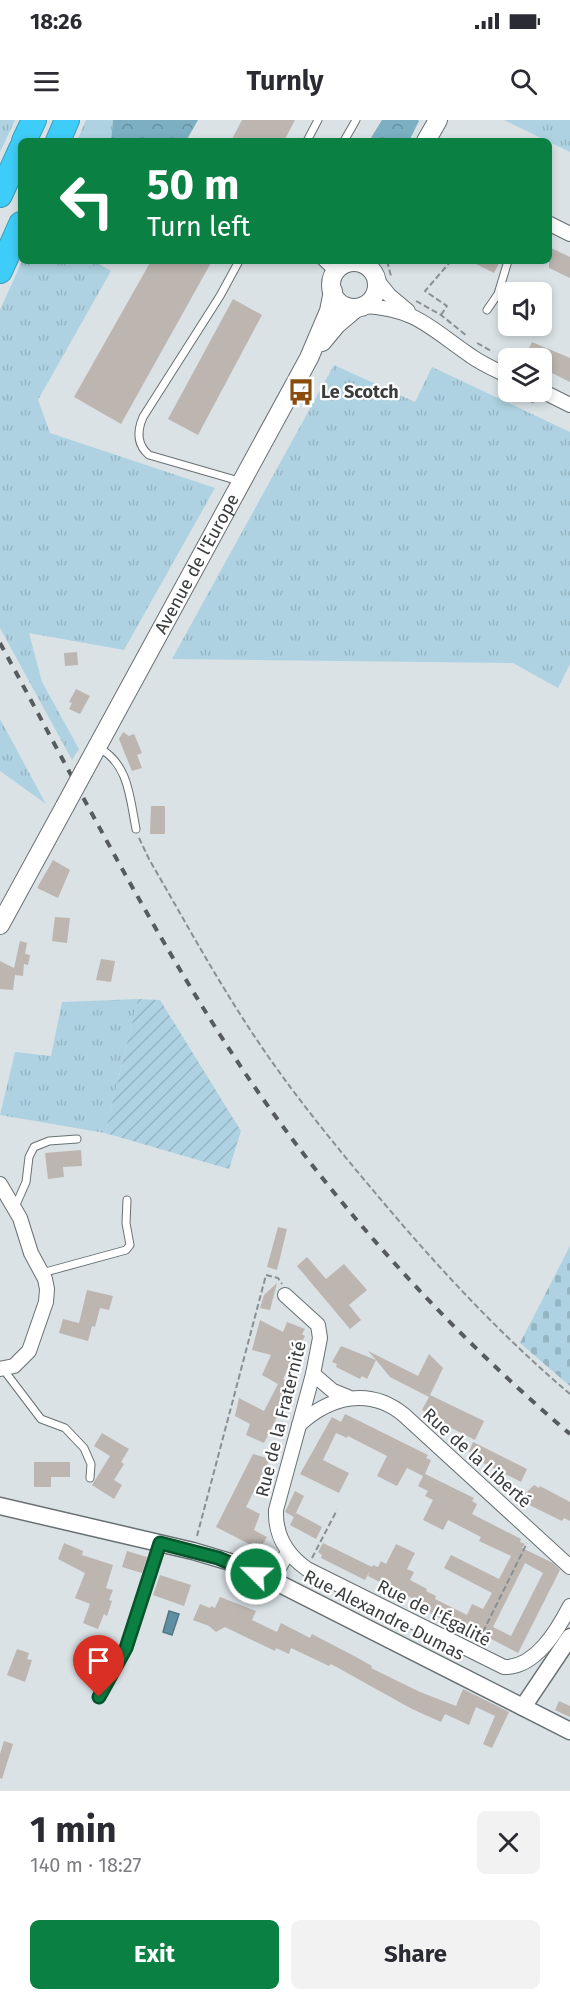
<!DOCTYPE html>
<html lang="en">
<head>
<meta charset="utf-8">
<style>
	:root { --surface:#fff; --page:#f2f2f3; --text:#2b2b33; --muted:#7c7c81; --accent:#0b8043 }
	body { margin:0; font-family:"Fira Sans",sans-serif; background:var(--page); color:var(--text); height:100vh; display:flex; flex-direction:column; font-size:22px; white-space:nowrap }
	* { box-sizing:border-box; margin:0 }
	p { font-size:20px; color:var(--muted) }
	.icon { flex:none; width:33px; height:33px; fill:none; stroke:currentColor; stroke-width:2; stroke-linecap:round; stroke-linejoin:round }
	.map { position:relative; height:1671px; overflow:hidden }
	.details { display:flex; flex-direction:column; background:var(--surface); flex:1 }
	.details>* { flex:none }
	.banner { position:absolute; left:18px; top:18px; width:534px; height:126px; border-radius:9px; box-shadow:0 3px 9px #0003; background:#0b8043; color:#fff; overflow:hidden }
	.controls { position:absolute; left:498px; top:162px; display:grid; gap:12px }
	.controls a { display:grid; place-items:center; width:54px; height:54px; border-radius:9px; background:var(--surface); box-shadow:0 3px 9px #0003; font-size:30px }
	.pin { position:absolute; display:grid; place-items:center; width:51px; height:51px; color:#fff; margin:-62px -26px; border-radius:50% 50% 50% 0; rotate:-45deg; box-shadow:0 0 6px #0007 }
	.pin .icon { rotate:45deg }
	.me { position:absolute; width:66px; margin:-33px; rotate:293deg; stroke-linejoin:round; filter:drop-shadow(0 0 4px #0008) }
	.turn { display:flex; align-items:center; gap:21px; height:126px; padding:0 30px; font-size:27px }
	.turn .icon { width:78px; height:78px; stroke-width:2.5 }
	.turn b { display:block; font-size:42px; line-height:51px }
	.round { display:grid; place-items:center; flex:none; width:63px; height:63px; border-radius:9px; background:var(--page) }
	.summary { display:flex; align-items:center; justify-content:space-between; height:102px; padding:0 30px }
	h1 { font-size:36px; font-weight:700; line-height:45px }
	.cta { display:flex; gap:12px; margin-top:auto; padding:12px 30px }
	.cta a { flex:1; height:69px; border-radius:9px; background:var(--accent); color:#fff; font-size:24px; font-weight:700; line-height:69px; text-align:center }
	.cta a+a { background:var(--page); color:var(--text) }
	.status { display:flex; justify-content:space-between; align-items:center; height:42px; padding:0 30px; background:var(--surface); direction:ltr }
	.status svg { height:16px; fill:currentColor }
	header { display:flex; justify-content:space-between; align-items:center; height:78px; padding:0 30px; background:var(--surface); font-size:27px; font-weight:700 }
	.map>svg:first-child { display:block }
	.grass { fill:url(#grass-tufts) }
	.forest { fill:url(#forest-crowns) }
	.cemetery { fill:url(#cemetery-stones) }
	.garden { fill:url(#garden-furrows) }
	.water { fill:#5e8fa2; stroke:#537684; stroke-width:1.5 }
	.building { fill:#bcb5b0; fill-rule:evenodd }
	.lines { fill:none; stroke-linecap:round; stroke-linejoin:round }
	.service-casing { stroke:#697073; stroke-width:9 }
	.minor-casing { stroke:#697073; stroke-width:16 }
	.tertiary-casing { stroke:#697073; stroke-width:19 }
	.secondary-casing { stroke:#697073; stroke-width:20 }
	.motorway-casing { stroke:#3d9bb7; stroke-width:26 }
	.path { stroke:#8a9092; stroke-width:2; stroke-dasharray:6 3; stroke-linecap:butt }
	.service { stroke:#fff; stroke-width:7 }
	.minor { stroke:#fff; stroke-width:14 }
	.tertiary { stroke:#fff; stroke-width:16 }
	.secondary { stroke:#fff; stroke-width:18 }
	.motorway { stroke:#3ecdf8; stroke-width:24 }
	.rail { stroke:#575b5d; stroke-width:4; stroke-dasharray:8 8; stroke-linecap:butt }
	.secondary-bridge-casing { stroke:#697073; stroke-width:20; stroke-linecap:butt }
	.secondary-bridge { stroke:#fff; stroke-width:18 }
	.route-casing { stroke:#07532c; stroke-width:15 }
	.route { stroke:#0b8043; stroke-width:10 }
	.labels { text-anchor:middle; stroke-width:4.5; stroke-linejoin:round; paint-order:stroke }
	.poi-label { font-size:18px; font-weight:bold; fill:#3a3d3e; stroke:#fff; text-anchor:start }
	.street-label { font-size:18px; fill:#3a3d3e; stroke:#fff }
</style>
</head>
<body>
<div class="status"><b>18:26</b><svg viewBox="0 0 49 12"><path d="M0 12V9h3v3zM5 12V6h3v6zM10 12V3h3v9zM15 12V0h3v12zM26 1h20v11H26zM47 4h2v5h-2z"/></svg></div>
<header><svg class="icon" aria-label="menu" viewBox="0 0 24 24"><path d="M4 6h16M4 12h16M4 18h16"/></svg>Turnly<svg class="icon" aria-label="search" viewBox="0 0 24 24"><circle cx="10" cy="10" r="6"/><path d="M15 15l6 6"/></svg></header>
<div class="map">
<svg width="570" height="1671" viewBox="0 0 570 1671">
	<defs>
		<pattern id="grass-tufts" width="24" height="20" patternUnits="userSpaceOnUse" patternTransform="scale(1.5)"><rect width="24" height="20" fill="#aed2e1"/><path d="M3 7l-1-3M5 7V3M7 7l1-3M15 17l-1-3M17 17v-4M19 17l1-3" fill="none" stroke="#96b5c2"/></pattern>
		<pattern id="forest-crowns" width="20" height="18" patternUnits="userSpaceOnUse" patternTransform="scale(1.5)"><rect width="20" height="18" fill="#7cafc2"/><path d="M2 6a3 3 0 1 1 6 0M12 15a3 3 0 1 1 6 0" fill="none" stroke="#67909f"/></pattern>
		<pattern id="cemetery-stones" width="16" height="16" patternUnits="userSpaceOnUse" patternTransform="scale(1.5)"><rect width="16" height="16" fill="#aed2e1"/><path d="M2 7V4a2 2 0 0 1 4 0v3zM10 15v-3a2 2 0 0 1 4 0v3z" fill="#96b5c2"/></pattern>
		<pattern id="garden-furrows" width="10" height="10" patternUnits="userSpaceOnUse" patternTransform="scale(1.5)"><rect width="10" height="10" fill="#aed2e1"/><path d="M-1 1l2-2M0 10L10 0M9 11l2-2" fill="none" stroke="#96b5c2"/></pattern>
	</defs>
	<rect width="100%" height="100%" fill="#dae2e6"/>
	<g class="grass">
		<path d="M0,0H15L0,32Z"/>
		<path d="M86,0H113L111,21H77Z"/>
		<path d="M504,0H570V32Z"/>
		<path d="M22,141H94L111,151L38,280L50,313L215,368L124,530L29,513L42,562L79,629L72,640L0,508V190Z"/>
		<path d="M334,245L415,282L432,247L570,312V544L558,568L513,543L172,539Z"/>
		<path d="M0,599L46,684L0,651Z"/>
		<path d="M138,879L105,1013L0,995L15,932L51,936L62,882Z"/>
	</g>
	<g class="forest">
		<path d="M113,0H198L186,21H111Z"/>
		<path d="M382,0H418L419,1L409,21H369Z"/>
	</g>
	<path class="cemetery" d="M570,1126V1266L520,1223Z"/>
	<path class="garden" d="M138,879L160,880L241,1011L229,1049L105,1013Z"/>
	<path class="water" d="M169,1491L179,1494L172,1515L163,1512Z"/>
	<g class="building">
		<path d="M242,0H295L284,21H231Z"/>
		<path d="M549,127L570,137V158L549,148Z"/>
		<path d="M151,141H212L121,304L74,277Z"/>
		<path d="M470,141H500L494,153Z"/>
		<path d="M233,179L262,195L198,315L168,299Z"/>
		<path d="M532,222L570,238V262L542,248V238H531L533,235L527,232Z"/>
		<path d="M77,532L78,545L65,546L64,533Z"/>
		<path d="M76,569L90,576L80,594L69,589L72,583L69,582Z"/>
		<path d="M123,612L129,616L134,614L142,633L137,635L142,648L132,651L119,619Z"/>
		<path d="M151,686H165V714H150Z"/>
		<path d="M53,740L70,750L58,778L37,768Z"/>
		<path d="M55,797L70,798L67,823L52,821Z"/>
		<path d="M20,821L27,823L25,834L30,835L28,845L24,844L23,856L15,855L13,870L0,869V841L14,848Z"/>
		<path d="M101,839L115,841L111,862L96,860Z"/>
		<path d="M81,1030L82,1046L63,1047L64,1057L48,1059L45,1033Z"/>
		<path d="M278,1107L287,1109L277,1150L267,1147Z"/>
		<path d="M307,1137L326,1159L344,1144L367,1170L349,1185L361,1200L350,1209L297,1146Z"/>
		<path d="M277,1163L270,1190L260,1188L264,1175Z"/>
		<path d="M87,1170L113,1176L109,1190L100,1188L95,1207L92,1206L88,1221L59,1213L63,1199L79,1203Z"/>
		<path d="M260,1200L283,1212L287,1202L305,1209L302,1214L305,1216L283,1259L291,1263L285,1274L288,1275L264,1323L246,1315L250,1304L235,1296L239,1278L264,1291L278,1264L262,1255L271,1235L252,1230Z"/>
		<path d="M341,1226L376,1240L368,1231L418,1256L429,1234L443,1248L430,1275L484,1301L475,1320L426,1295L427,1293L422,1290L429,1277L390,1257L376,1240L367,1259L362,1256L360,1259L336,1247L337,1244L332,1242Z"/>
		<path d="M345,1294L428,1335L426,1338L431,1340L425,1354L474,1378L472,1381L477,1384L472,1394L521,1419L520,1422L525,1424L522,1428L553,1443L560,1450L518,1533L474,1510L472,1514L428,1492L430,1487L368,1456L370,1451L365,1460L321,1438L322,1435L318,1432L323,1423L372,1447L373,1445L378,1447L381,1441L386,1444L396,1424L415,1433L407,1449L414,1452L410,1460L427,1469L426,1471L436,1476L435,1479L467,1495L472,1484L483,1489L492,1473L444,1448L451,1435L499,1459L511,1436L479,1421L481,1417L448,1400L443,1410L423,1400L433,1380L425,1376L428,1371L418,1366L423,1356L407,1348L397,1366L377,1356L387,1336L348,1316L347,1318L336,1313L323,1340L349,1353L339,1373L300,1354L332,1297L341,1302ZM525,1443L543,1453L511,1516L493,1507Z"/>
		<path d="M102,1313L129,1329L121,1342L124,1344L114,1360L122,1365L114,1379L92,1365L110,1336L94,1326Z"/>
		<path d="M473,1322L527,1349L521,1362L472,1337L473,1334L469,1332Z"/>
		<path d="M253,1334L270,1339L246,1387L260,1394L254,1410L267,1417L261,1427L253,1422L251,1425L216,1407Z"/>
		<path d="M34,1342H70V1357H51V1367H34Z"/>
		<path d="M534,1365L539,1368L540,1366L570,1382V1401L564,1398L562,1401L519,1380Z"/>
		<path d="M295,1371L304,1376L294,1397L285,1392Z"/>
		<path d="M296,1393L322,1407L316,1419L290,1405Z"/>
		<path d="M64,1423L83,1431L82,1435L113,1445L106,1468L113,1470L109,1480L112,1481L107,1496L104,1494L98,1509L83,1503L90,1484L75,1478L85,1453L58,1439Z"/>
		<path d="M127,1431L147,1437L142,1453L122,1447Z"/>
		<path d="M160,1455L191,1465L184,1486L153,1475Z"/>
		<path d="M220,1477L256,1491L252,1500L277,1512L281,1503L310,1518L312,1514L356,1537L372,1546L371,1548L420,1572L456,1586L463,1569L509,1592L492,1628L483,1624L495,1596L476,1587L469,1605L445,1594L441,1602L412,1589L331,1544L329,1546L291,1528L289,1534L276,1528L275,1531L225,1507L216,1512L209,1506L193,1500L200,1484L210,1488L211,1486L215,1488Z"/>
		<path d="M17,1529L29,1533L27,1539L32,1540L25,1562L7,1555Z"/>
		<path d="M559,1581L570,1586V1597L555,1590Z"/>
		<path d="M4,1621L13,1624L2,1659L0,1658V1634Z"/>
	</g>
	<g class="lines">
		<defs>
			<g id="service">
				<path d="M307,21L318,0"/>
				<path d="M344,21L356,0"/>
				<path d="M321,141L335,154"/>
				<path d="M487,190L498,174L508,141"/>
				<path d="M239,361L149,335C137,325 137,311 143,297L220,176L239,141"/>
				<path d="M99,628C129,644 130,679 136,709"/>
				<path d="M15,1087L26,1062L29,1037L34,1027L49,1021L77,1019"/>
				<path d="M42,1153L126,1130L130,1125L126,1103L127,1080"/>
				<path d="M3,1249L41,1299L65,1308L84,1328L91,1344L90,1358"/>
				<path d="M99,1577L126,1528L160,1423"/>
			</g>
			<g id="minor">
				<path d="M550,104L570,114"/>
				<path d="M376,159L389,175L408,191"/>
				<path d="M363,186C416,188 431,209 471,236C482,244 496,250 508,256"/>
				<path d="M542,271L570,285"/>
				<path d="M0,1064L20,1098L31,1133L45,1159L47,1169L46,1182L29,1231L14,1246L0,1249"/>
				<path d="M285,1175L318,1205L320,1218L313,1254L276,1390C275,1415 287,1435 307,1449L504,1547C535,1548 557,1511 570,1486"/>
				<path d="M313,1254L333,1271L348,1277"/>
				<path d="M299,1305C330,1276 370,1267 404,1295L570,1447"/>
				<path d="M272,1460L288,1432"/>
			</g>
			<g id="tertiary">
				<path d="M0,1386L193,1431L230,1442L282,1465L570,1611"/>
				<path d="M523,1587L570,1517"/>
			</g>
			<g id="secondary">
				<path d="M426,21L438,0"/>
				<circle cx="354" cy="165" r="23"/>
				<path d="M322,222L337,204L356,188"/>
				<path id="s1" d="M84,651L309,238L329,191L333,171"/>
				<path d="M0,805L65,686"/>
			</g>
			<g id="motorway">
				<path d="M24,21L34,0"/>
				<path d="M58,21L67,0"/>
				<path d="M0,75L21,29"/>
				<path d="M0,151L21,104"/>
			</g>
		</defs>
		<use href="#service" class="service-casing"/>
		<use href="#minor" class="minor-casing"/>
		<use href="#tertiary" class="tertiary-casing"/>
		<use href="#secondary" class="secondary-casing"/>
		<use href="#motorway" class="motorway-casing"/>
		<g class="path">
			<path d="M387,141L391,156"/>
			<path d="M416,181L441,195L467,216"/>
			<path d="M441,195L447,186L425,171L451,141"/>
			<path d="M477,223L493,232"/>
			<path d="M512,272L535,283"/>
			<path d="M139,718L149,739C182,796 214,855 251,911C287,966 329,1018 372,1069C433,1142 497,1212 570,1274"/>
			<path d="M197,1416L266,1155L278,1158L282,1164"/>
			<path d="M312,1438L337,1390"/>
			<path d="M479,1520L527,1423"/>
		</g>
		<use href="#service" class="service"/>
		<use href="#minor" class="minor"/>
		<use href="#tertiary" class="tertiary"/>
		<use href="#secondary" class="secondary"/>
		<use href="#motorway" class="motorway"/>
		<path class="rail" d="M0,523C79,668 155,819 247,956C338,1089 448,1210 570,1314"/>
		<defs>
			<path id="secondary-bridge" d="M65,686L84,651"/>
		</defs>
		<use href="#secondary-bridge" class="secondary-bridge-casing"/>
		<use href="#secondary-bridge" class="secondary-bridge"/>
	</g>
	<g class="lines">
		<defs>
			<path id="route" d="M99,1577L126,1528L160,1423L218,1438L256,1454"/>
		</defs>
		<use href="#route" class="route-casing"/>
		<use href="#route" class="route"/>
	</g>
	<defs>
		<symbol id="bus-bare" viewBox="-9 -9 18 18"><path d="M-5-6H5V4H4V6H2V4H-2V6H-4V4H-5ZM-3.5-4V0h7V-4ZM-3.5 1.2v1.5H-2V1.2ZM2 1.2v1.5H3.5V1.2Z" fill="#894c0c" stroke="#fff" stroke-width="2.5" paint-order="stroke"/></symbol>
	</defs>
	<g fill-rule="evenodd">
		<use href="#bus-bare" x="282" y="253" width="38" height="38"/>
	</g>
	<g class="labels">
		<g class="poi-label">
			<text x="321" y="278">Le Scotch</text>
		</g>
		<g class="street-label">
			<text dy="6" stroke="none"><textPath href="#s1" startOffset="236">Avenue de l'Europe</textPath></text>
			<text transform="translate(281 1299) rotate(-76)" y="6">Rue de la Fraternité</text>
			<text transform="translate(477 1338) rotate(42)" y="6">Rue de la Liberté</text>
			<text transform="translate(434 1493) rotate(27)" y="6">Rue de l'Égalité</text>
			<text transform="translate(384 1495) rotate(27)" y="6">Rue Alexandre Dumas</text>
		</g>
	</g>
</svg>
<div class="controls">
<a><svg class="icon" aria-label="sound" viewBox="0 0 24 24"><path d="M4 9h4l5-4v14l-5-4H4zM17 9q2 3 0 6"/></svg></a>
<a><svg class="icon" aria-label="layers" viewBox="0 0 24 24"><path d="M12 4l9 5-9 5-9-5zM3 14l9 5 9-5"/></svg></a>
</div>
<div class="pin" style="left:99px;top:1577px;background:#d93025"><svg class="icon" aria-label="arrive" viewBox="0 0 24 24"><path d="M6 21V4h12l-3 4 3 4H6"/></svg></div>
<svg class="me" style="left:256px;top:1454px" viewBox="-20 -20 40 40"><circle r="17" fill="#0b8043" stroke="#fff" stroke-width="3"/><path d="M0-11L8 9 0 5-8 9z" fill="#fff"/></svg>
<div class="banner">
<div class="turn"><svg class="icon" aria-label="left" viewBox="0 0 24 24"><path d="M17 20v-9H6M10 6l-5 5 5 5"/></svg><div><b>50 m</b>Turn left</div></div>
</div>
</div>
<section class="details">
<div class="summary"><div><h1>1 min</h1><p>140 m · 18:27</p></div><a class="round"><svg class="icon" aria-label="close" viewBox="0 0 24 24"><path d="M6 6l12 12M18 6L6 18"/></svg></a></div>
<div class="cta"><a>Exit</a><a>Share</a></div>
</section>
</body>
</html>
